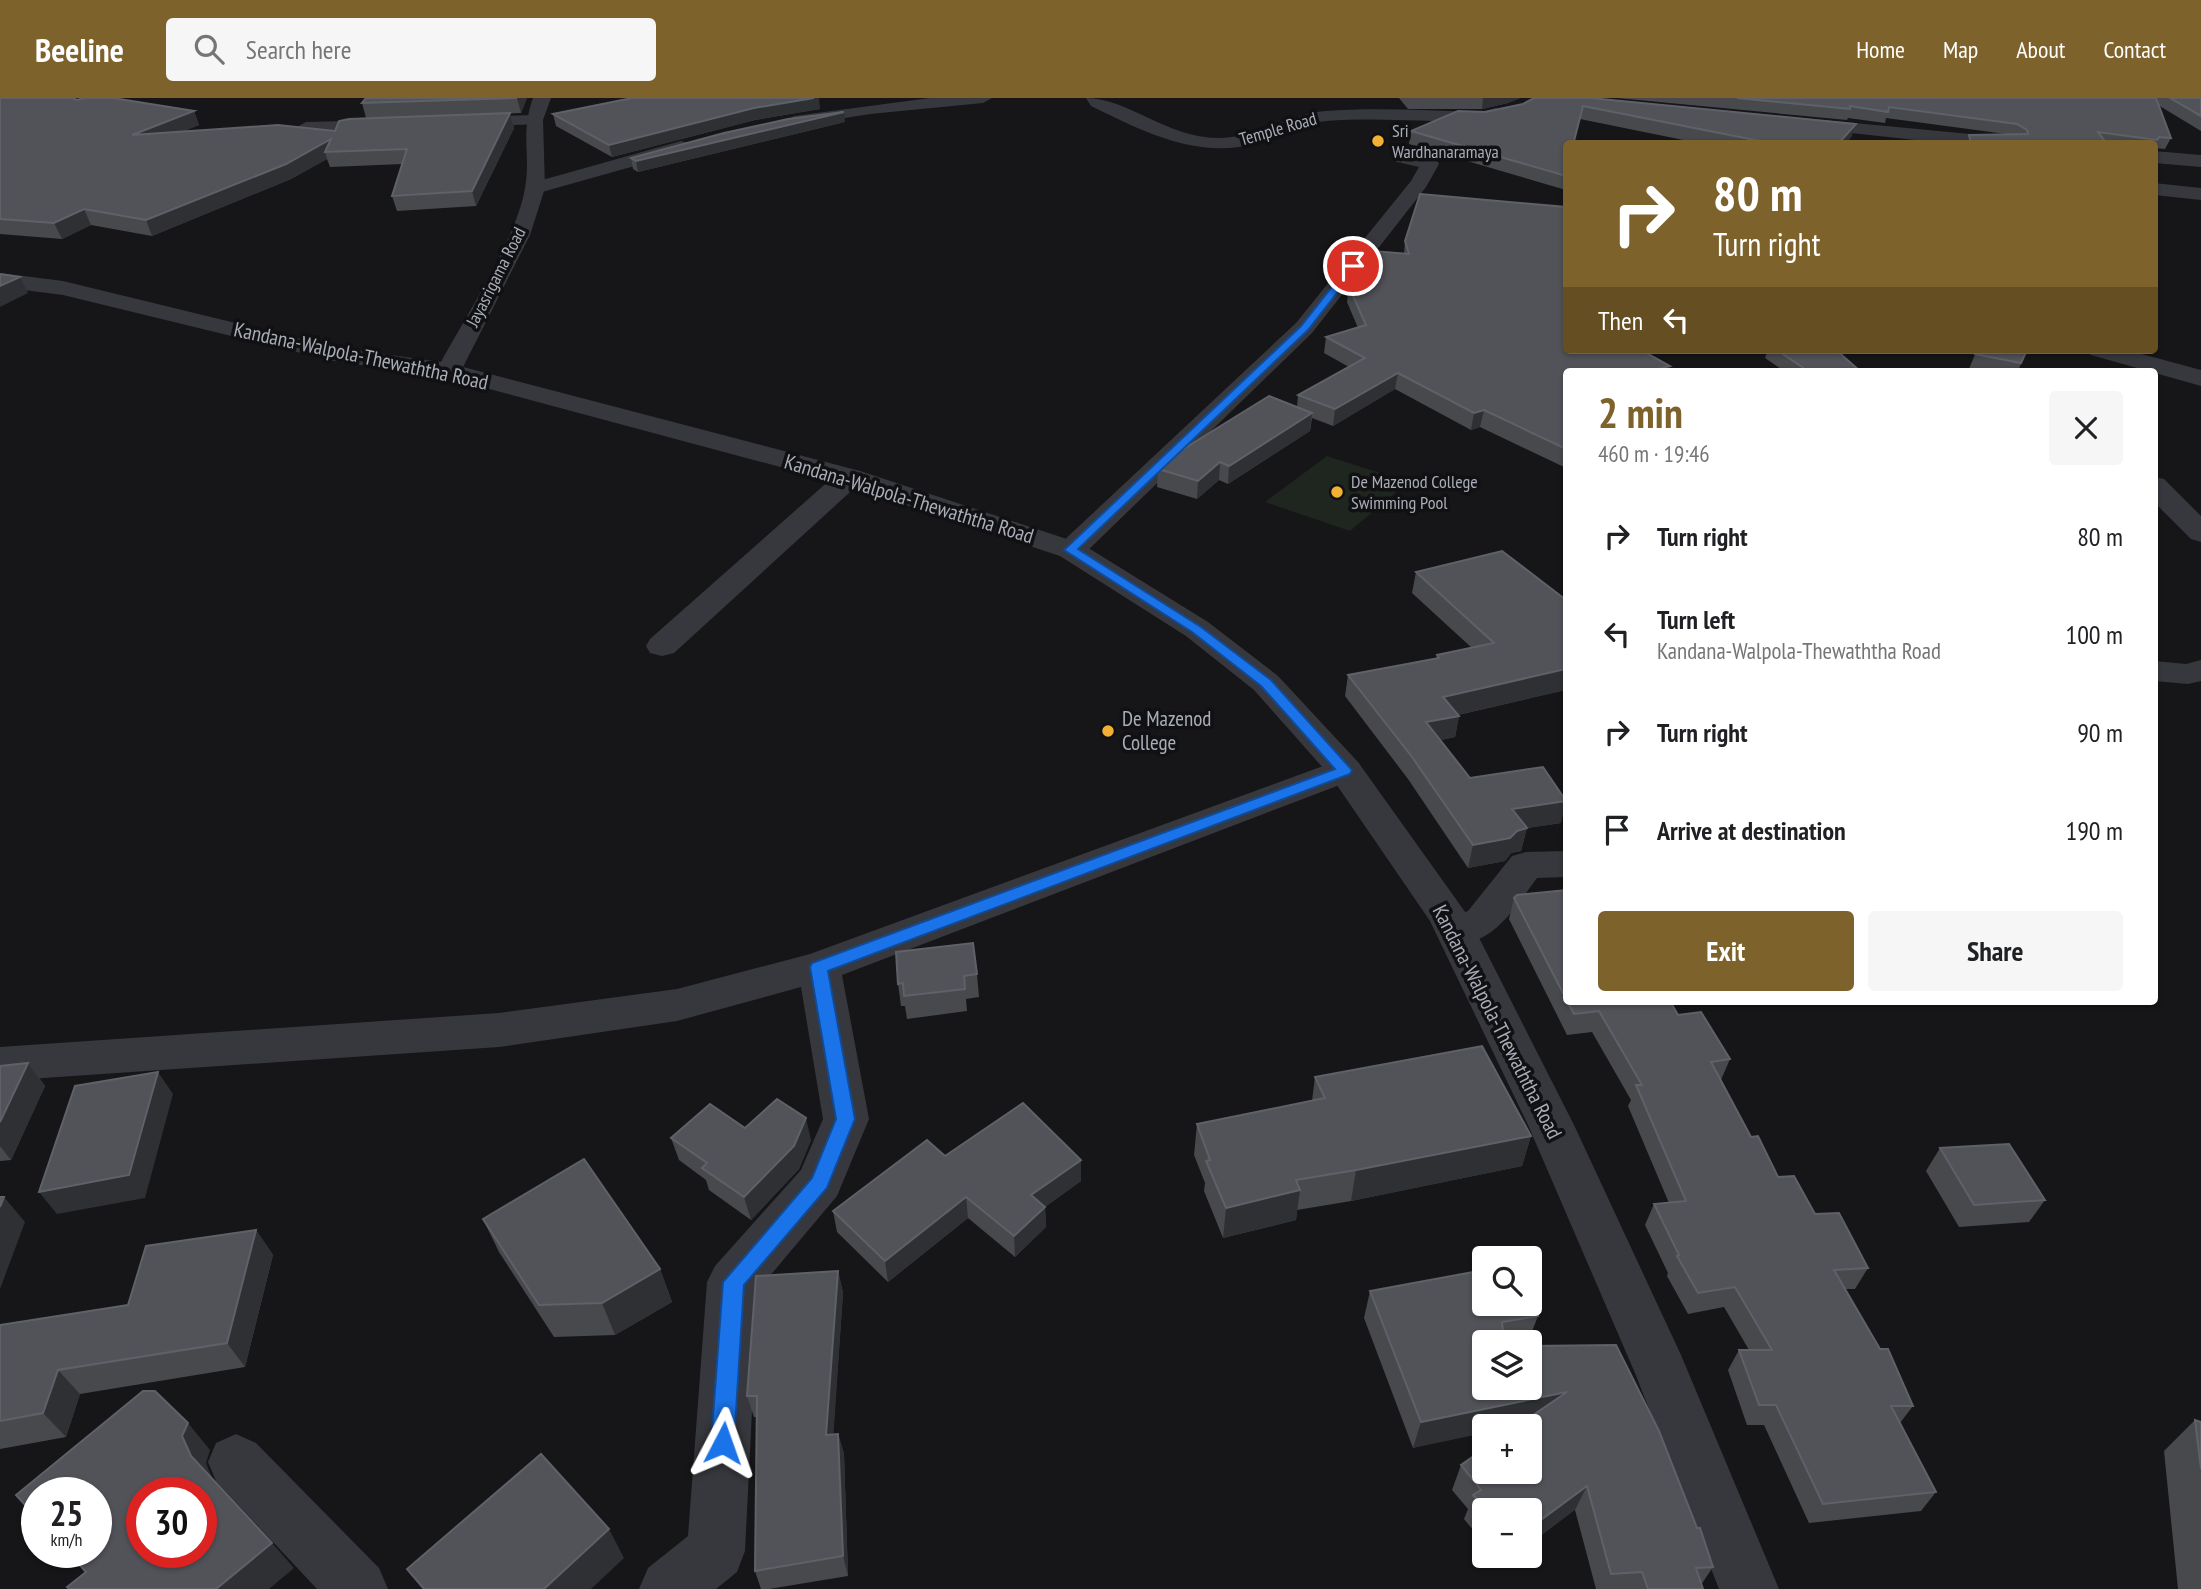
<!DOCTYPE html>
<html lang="en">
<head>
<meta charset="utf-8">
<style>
	:root { --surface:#fff; --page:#f6f6f6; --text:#202124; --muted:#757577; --accent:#7e622b }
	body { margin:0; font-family:"PT Sans Narrow",sans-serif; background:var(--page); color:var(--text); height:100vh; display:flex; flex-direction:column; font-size:26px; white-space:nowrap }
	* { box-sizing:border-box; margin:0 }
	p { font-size:23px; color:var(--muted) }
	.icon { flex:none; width:38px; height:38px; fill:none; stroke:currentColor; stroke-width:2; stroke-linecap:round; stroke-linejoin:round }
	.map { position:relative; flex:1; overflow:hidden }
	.panel { position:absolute; left:1563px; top:270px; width:595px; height:637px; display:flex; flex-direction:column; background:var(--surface); border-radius:7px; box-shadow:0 2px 5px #0004 }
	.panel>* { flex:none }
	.hud { position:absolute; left:1563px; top:42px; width:595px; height:214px; border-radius:7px; box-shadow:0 2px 5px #0004; background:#7e622b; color:#fff; overflow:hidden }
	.fabs { position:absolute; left:1472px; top:1148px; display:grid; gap:14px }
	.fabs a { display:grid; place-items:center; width:70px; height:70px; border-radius:7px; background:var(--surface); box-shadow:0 2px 5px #0004; font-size:35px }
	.speed { position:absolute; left:21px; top:1379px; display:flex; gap:14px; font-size:35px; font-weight:700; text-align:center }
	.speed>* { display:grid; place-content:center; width:91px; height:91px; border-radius:50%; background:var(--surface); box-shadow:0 2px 5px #0004; line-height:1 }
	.speed small { font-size:18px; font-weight:400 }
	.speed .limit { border:10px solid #d22; background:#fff; color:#111 }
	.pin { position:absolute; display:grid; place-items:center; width:60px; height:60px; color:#fff; margin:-30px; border:4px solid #fff; border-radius:50%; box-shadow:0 2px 7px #0007 }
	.me { position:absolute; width:77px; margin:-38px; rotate:4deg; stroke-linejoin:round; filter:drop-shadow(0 0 5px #0008) }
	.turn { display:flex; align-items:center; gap:24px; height:147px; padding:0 35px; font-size:32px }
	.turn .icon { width:91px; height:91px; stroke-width:2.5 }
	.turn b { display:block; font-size:49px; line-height:60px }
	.then { display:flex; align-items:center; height:66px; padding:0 35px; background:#0003; gap:14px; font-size:26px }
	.round { display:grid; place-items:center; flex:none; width:74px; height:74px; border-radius:7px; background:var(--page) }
	.headline { display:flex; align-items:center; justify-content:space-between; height:119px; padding:0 35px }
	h1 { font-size:42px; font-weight:700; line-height:52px; color:var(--accent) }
	.action { display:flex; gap:14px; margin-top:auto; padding:14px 35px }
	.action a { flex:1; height:80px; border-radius:7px; background:var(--accent); color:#fff; font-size:28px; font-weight:700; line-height:80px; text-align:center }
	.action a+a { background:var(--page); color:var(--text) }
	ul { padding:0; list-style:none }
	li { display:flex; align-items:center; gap:21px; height:98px; padding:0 35px }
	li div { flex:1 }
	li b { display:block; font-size:26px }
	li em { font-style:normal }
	header { display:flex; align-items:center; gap:42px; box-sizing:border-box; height:98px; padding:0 35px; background:var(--accent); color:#fff }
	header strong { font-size:33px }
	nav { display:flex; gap:38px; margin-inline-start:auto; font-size:24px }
	.search { width:490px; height:63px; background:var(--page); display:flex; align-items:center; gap:18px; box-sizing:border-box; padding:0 24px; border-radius:7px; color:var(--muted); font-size:26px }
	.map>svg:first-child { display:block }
	.green { fill:#1e261f }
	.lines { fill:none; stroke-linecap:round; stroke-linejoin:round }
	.minor { fill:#37383d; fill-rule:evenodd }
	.tertiary { fill:#37383d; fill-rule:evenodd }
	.wall { fill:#47494d }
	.shaded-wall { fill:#2f3033 }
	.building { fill:#525359; stroke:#5f6168; stroke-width:2; fill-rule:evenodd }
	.route { fill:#1a73e8; stroke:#114b97; stroke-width:2 }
	.poi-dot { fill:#f2b134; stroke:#111113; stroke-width:2.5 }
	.labels { text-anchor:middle; stroke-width:7; stroke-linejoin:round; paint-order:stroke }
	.far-street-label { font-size:18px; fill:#a8adb8; stroke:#111113 }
	.far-poi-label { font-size:18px; fill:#a8adb8; stroke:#111113; text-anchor:start }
	.street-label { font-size:21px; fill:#a8adb8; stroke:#111113 }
	.poi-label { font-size:21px; fill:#a8adb8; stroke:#111113; text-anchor:start }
</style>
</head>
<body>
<header>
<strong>Beeline</strong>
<div class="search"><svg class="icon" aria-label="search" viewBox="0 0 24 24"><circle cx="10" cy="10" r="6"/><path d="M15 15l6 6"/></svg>Search here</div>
<nav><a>Home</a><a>Map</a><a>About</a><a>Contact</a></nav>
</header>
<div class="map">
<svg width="2201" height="1491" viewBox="0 0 2201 1491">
	<rect width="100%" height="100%" fill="#161618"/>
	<path class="green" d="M1327,358L1408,384L1350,433L1265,404Z"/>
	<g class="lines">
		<g class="minor">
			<path d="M930,0H992L983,5L870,16L794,28L785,23L794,18Z"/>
			<path d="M1086,0C1128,0 1167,40 1218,40C1256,40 1288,16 1326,13C1377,9 1430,13 1481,14L1496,10L1505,15L1502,19L1482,24C1431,24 1377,19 1326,23C1302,25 1278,39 1254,46C1196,61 1142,33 1091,8Z"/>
			<path d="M534,17L540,18L543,22L540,26L458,29L449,24L458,19Z"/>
			<path d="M1802,20L2012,40L2021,46H1952L1796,29L1793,25Z"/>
			<path d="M388,22L397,27L394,31L306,34L297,29L306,24Z"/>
			<path d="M681,43L688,45L690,49L688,53L535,96L525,90L528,86Z"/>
			<path d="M1400,53L1437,62L1439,66L1426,89L1312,235L1082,458L1071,461L1060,458L1056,452L1060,446L1296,225L1411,83L1419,69L1393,63L1391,59Z"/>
			<path d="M2154,53L2201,57V69L2154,65Z"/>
			<path d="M2154,85L2201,90V102L2154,97Z"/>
			<path d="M2088,252H2127L2201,272V288L2091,257Z"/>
			<path d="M850,371L860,373L864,379L860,385L674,555L662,558L650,555L646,548L650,541L840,373Z"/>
			<path d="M2154,379L2164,381L2201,418V444L2191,441L2154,404Z"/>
			<path d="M2201,562V583L2188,586L2154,583V563L2186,566Z"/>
			<path d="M1345,660L1358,664L1363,672L1358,680L842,877L869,1021L837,1098L758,1192L745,1453L737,1474L716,1491H639L648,1470L688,1438L707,1184L715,1168L801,1072L823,1021L801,889L677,923L499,949L0,983V949L499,915L677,891L810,856Z"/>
			<path d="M1566,753V779L1537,780C1513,812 1488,857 1441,843L1435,833L1441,823L1468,813L1512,758L1526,754Z"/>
			<path d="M236,1336L256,1345L379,1470L388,1491H317L216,1383L208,1364L216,1345Z"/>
		</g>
		<path class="tertiary" d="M533,0H551L543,22L545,90L530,137L463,269L860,373L1082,446L1208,524L1278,578L1358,664L1468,818L1574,1027L1681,1257L1779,1491H1719L1635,1275L1528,1027L1430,823L1332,680L1254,592L1186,538L1060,458L840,385L448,280L334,263L63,197L0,189V175L63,183L334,249L441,264C466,218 517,140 525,90C531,56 520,36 533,0Z"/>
	</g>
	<g class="wall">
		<path d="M0,0L77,2L194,13L199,27L184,33H335L510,15L514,30L476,108L397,113L392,98L403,66L330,69L327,61L291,81L152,138L91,127L62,141L0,136Z"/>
		<path d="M527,0L521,15L366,20L362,5Z"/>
		<path d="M1399,0H1520L1508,5L1482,11H1408Z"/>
		<path d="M1534,0L1856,26L1851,39L1846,46H1703L1580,21L1566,46V92L1409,46L1411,33L1485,14L1523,6Z"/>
		<path d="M1617,0H2201V33L2158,7L2171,40L2165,51L2154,50V46H1971L2006,36L1886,20L1885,25L1848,20L1847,22Z"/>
		<path d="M820,11L755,22L612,59L556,28L553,16Z"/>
		<path d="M845,24L638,74L633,71L631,60Z"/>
		<path d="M1405,143L1566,252H1673L1647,255L1670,268L1668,273H1566V368L1564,369L1480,329L1471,332L1395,291L1333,328L1312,320L1310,333L1228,386L1219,382L1197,401L1157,389L1158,371L1297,309L1298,297L1349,269L1324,255L1326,239L1358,230L1347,204L1349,189H1364L1365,172L1404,155Z"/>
		<path d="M1768,252H1836L1860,273H1784L1765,260Z"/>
		<path d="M1977,252H2027L2018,273H1968Z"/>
		<path d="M1416,474L1561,593L1458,617L1459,618L1455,639L1441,642L1470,680L1561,725L1527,730L1521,753L1511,755L1505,763L1468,770L1408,681L1345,598L1348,577L1436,561L1437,557L1472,550L1412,495Z"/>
		<path d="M1566,792V903H1670L1678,917L1730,961L1721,982L1751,1039L1778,1079L1868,1170L1855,1191H1845L1913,1308L1900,1325L1936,1394L1921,1413L1809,1425L1764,1327H1747L1728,1272L1739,1252H1749L1724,1209L1688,1216L1667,1178L1668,1175L1645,1127L1654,1106L1669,1105L1628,1008L1631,1002L1592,934L1567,937L1509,821L1514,800Z"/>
		<path d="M977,876L979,899L966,901L967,913L907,921L905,908H901L898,886Z"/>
		<path d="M28,965L45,988L11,1062L0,1063V968Z"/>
		<path d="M1315,979L1531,1038L1522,1068L1351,1103L1297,1112L1296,1122L1223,1140L1204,1093L1205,1085L1194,1057L1197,1026L1312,1003Z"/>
		<path d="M671,1040L811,1042L799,1071L751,1122L709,1092L706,1082L679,1062Z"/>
		<path d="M1940,1050L2045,1102L2029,1124L1959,1129L1926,1073Z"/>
		<path d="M945,1058L1081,1062V1083L1045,1109L1046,1129L1015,1159L968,1120L888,1184L837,1134L833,1113Z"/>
		<path d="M483,1121L660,1171L672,1204L615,1237L554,1239L499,1154Z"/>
		<path d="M256,1132L273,1157L245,1269L80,1296L66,1339L0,1351V1227L128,1207Z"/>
		<path d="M838,1173L843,1195L833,1336H838L844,1356L848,1478L769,1491H761L755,1473L757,1319H754L747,1298Z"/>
		<path d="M1370,1193L1538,1218L1528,1244H1484L1697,1430L1713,1469L1701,1487L1703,1491H1596L1575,1412H1484V1445L1464,1421L1468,1411L1452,1392L1461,1367L1518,1328H1484L1413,1350L1364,1220Z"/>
		<path d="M2195,1322L2201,1324V1491H2178L2164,1353Z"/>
		<path d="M1494,1458H1513L1501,1466Z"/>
	</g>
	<g class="shaded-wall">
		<path d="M517,0H527L521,15Z"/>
		<path d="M814,0H819L820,11L755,22L612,59L609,47L754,10Z"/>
		<path d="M1483,0H1520L1508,5L1482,11Z"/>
		<path d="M194,13L199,27L138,51L132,37Z"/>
		<path d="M844,14L845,24L638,74L636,63Z"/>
		<path d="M510,15L514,30L476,108L472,93Z"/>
		<path d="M1856,26L1851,39L1846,46H1838Z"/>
		<path d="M331,41L325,54L327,61L291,81L152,138L146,122Z"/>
		<path d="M84,111L91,127L62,141L54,125Z"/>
		<path d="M20,179L28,195L0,209V188Z"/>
		<path d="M1621,252H1673L1619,258Z"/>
		<path d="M1670,268L1668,273H1648Z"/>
		<path d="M1398,275L1395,291L1333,328L1335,311Z"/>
		<path d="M1484,312L1480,329L1471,332L1474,315Z"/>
		<path d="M1312,315L1310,333L1228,386L1229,368Z"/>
		<path d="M1220,364L1219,382L1197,401L1198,383Z"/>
		<path d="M1566,571V592L1439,621L1443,599Z"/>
		<path d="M1459,618L1455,639L1422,646L1426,624Z"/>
		<path d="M1566,703L1561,725L1507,733L1512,711Z"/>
		<path d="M1527,730L1521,753L1511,755L1505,763L1468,770L1473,747Z"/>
		<path d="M28,965L45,988L11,1062L0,1048V1024Z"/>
		<path d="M158,974L173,996L145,1100L57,1116L39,1094Z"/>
		<path d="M806,1020L811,1042L799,1071L751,1122L744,1099Z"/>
		<path d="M1531,1038L1522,1068L1351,1103L1356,1072Z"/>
		<path d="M1081,1062V1083L1045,1109L1046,1129L1015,1159L1014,1138L1031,1097Z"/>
		<path d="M1300,1092L1296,1122L1223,1140L1226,1110Z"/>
		<path d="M4,1099L25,1124L0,1191V1109Z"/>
		<path d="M966,1099L968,1120L888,1184L885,1163Z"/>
		<path d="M256,1132L273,1157L245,1269L227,1245Z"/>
		<path d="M660,1171L672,1204L615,1237L602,1205Z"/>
		<path d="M838,1173L843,1195L832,1358L826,1337Z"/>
		<path d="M58,1272L80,1296L66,1339L43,1315Z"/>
		<path d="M1567,1294L1556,1320L1516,1328H1484V1335L1413,1350L1421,1324Z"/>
		<path d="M188,1325L210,1352L206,1365L214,1385L191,1358L182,1338Z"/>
		<path d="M838,1336L844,1356L848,1478L843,1458Z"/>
		<path d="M1587,1388L1575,1412L1530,1446V1430Z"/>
		<path d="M609,1431L624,1460L591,1491H544Z"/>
		<path d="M272,1445L294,1470L269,1491H216Z"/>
		<path d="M1505,1458H1513L1501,1466Z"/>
	</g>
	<g class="building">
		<path d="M0,0H73L77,2L84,0H113L194,13L132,37L278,27L335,33L339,23L349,21L510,15L472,93L392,98L407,51L325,54L331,41L286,66L146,122L84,111L54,125L0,121Z"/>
		<path d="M366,0H517L362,5Z"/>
		<path d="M632,0H814L754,10L609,47L553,16Z"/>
		<path d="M1534,0H1591L1856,26L1838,46H1775L1583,8L1574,43L1581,46H1566V78L1411,33L1458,13L1485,14L1523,6Z"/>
		<path d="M1737,0H2156L2171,40L2159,39L2157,42L2098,34L2107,46H1971L1969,37L2028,36L2027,32L2017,26L1889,9L1888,14L1850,8V11Z"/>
		<path d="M2170,0H2201V18Z"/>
		<path d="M844,14L636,63L631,60L724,35L788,21Z"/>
		<path d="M1420,96L1566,109V252H1641L1670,268L1648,273H1566V351L1484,312L1474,315L1398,275L1335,311L1298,297L1365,260L1326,239L1366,227L1349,189H1366L1365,172L1373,153L1409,156L1405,143Z"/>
		<path d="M0,176L20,179L0,188Z"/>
		<path d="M1777,252H1836L1860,273H1808Z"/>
		<path d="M1977,252H2027L2021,265L1975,256Z"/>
		<path d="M1269,298L1312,315L1229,368L1220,364L1198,383L1158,371L1169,360Z"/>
		<path d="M1502,453L1566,502V571L1443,599L1459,618L1426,624L1470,680L1543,669L1566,703L1512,711L1527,730L1517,733L1510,740L1473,747L1412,659L1348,577L1439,560L1437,557L1494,545L1416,474Z"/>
		<path d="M1566,792V901L1514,800L1517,797Z"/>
		<path d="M973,845L977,876L964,878L965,891L904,898L903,885L898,886L896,854Z"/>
		<path d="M1567,903H1670L1678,917L1701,914L1730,961L1711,964L1751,1039L1758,1038L1778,1079L1794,1078L1815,1116L1839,1115L1868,1170L1834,1172L1880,1251H1888L1913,1308H1891L1936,1394L1823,1406L1776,1307H1759L1739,1252H1772L1735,1189L1698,1195L1677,1158L1679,1157L1654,1106L1686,1103L1636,987H1642L1599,913L1574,916Z"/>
		<path d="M1482,948L1531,1038L1356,1072L1296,1082L1300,1092L1226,1110L1206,1063L1210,1062L1197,1026L1325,1000L1315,979Z"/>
		<path d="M28,965L0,1024V968Z"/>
		<path d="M158,974L129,1077L39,1094L75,988Z"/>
		<path d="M777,1001L806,1020L794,1048L744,1099L702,1070L707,1065L671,1040L710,1006L745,1030Z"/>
		<path d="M1023,1005L1081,1062L1031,1097L1045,1109L1014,1138L966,1099L885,1163L833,1113L927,1042L945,1058Z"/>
		<path d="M2009,1046L2045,1102L1974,1107L1940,1050Z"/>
		<path d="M584,1061L660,1171L602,1205L539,1207L483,1121Z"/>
		<path d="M0,1099H4L0,1109Z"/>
		<path d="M256,1132L227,1245L58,1272L43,1315L0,1323V1227L128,1207L146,1148Z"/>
		<path d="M1484,1172V1206H1530V1201L1538,1218L1502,1224L1504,1244H1484V1290H1530V1248L1616,1247L1659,1333L1697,1430H1700L1713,1469L1696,1470L1703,1491H1648L1642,1474L1611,1476L1587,1388L1530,1430V1412H1486L1473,1397L1481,1392L1461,1367L1484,1351V1374H1530V1328H1517L1567,1294L1421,1324L1370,1193Z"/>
		<path d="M838,1173L826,1337L838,1336L843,1458L755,1473L757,1298H747L756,1178Z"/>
		<path d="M143,1293H155L188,1325L182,1338L191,1358L272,1445L216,1491H69L67,1489L86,1474L68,1454H96V1395H37V1420L16,1397ZM142,1395H201V1454H142Z"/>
		<path d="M2195,1322L2201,1324V1371Z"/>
		<path d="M541,1356L609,1431L544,1491H424L407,1471Z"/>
	</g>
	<path class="route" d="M1350,166L1358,168L1308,232L1078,451L1201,529L1271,582L1352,672L1350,676L828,873L855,1021L827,1090L744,1187L734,1345L731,1353L723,1356L715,1353L711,1345L723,1184L812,1080L836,1021L810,869L812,865L1335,671L1261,588L1192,534L1064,452L1301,228Z"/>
	<g class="poi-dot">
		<circle cx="1378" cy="43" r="7"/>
		<circle cx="1337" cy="394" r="7"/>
		<circle cx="1108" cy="633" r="7"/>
	</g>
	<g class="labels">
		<g class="far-street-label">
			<text transform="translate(1278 31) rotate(-16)" y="6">Temple Road</text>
			<text transform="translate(496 179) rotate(-63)" y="6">Jayasrigama Road</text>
		</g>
		<g class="far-poi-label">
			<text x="1392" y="39">Sri<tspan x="1392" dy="21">Wardhanaramaya</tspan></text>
			<text x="1351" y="390">De Mazenod College<tspan x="1351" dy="21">Swimming Pool</tspan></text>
		</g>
		<g class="street-label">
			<text transform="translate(361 258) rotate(12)" y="7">Kandana-Walpola-Thewaththa Road</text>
			<text transform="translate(909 401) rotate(17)" y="7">Kandana-Walpola-Thewaththa Road</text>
			<text transform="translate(1497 924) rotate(63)" y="7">Kandana-Walpola-Thewaththa Road</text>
		</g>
		<g class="poi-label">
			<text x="1122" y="628">De Mazenod<tspan x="1122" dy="24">College</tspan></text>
		</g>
	</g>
</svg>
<div class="fabs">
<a><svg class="icon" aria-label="search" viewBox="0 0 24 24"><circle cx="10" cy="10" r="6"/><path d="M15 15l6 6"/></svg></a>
<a><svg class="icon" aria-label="layers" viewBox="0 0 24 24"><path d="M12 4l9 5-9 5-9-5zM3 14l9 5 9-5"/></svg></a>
<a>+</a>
<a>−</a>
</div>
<div class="speed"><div>25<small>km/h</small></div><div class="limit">30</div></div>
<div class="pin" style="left:1353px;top:168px;background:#d93025"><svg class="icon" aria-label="arrive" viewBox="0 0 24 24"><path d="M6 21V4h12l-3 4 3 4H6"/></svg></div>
<svg class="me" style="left:723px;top:1345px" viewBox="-20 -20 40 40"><path d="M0-17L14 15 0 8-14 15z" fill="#1a73e8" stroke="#fff" stroke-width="4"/></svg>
<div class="hud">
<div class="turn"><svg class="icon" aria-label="right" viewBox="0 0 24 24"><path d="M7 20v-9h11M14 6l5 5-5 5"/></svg><div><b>80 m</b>Turn right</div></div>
<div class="then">Then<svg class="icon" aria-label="left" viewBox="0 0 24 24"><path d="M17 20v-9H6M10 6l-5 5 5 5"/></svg></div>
</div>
<section class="panel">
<div class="headline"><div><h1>2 min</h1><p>460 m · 19:46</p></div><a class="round"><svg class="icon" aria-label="close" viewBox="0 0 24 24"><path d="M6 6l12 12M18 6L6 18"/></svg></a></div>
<ul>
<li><svg class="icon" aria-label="right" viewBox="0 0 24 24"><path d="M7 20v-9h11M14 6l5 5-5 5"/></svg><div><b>Turn right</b></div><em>80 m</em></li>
<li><svg class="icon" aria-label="left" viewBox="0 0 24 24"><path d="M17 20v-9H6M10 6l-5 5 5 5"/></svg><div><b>Turn left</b><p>Kandana-Walpola-Thewaththa Road</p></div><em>100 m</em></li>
<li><svg class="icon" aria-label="right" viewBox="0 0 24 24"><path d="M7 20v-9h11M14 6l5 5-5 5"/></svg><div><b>Turn right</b></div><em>90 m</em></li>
<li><svg class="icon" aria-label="arrive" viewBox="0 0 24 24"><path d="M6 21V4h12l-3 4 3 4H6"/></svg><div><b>Arrive at destination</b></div><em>190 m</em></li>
</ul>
<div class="action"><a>Exit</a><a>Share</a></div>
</section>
</div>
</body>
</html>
